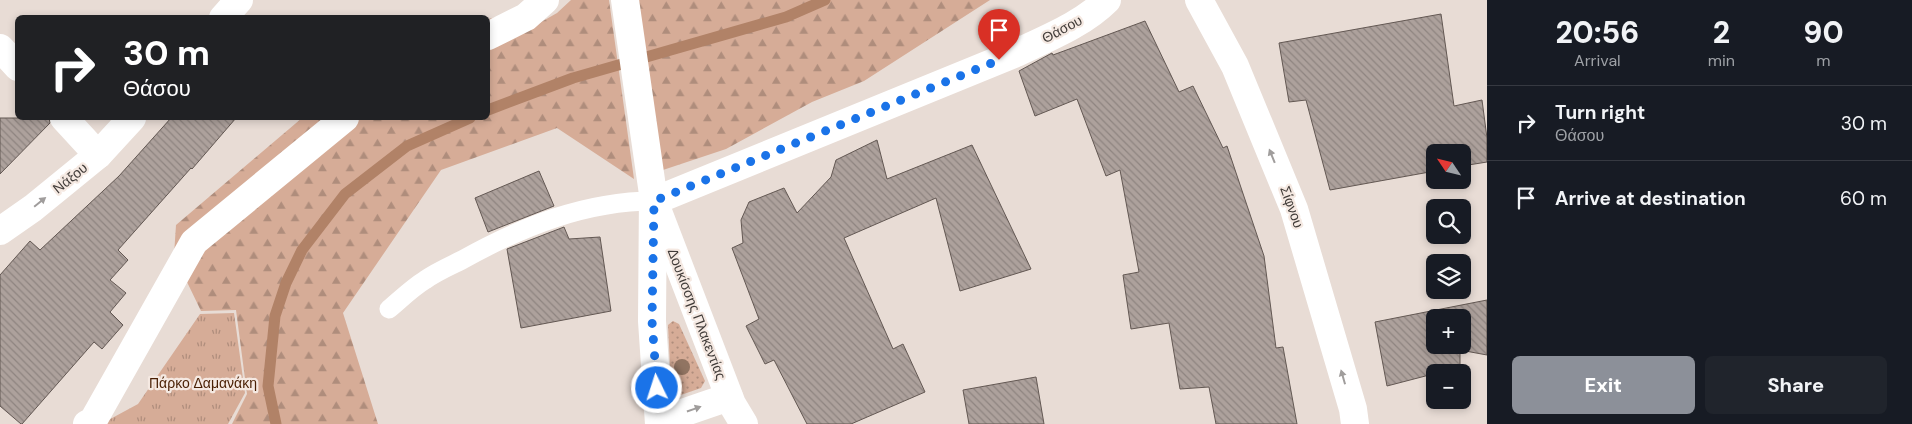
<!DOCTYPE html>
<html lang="en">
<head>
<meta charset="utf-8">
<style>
	:root { --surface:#171b24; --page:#20242c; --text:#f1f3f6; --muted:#9ea1a6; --line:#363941; --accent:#8c9099 }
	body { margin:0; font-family:"DM Sans",sans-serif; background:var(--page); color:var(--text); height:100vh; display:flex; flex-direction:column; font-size:19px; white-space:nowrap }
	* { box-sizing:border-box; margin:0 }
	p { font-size:16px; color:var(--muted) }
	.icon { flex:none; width:28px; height:28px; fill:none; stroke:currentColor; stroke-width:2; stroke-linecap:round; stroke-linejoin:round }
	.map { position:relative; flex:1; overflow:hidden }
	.sheet { display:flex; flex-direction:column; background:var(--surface); width:425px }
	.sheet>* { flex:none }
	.top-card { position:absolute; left:15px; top:15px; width:475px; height:105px; border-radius:8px; box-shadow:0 2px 8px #0003; background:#202124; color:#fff; overflow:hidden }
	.needle { width:32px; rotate:305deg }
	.buttons { position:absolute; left:1426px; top:144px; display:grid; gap:10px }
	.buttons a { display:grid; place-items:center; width:45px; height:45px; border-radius:8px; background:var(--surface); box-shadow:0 2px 8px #0003; font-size:25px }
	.pin { position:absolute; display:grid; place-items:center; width:42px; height:42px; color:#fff; margin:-51px -21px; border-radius:50% 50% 50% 0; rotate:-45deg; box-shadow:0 0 5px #0007 }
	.pin .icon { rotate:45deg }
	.me { position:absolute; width:55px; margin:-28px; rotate:356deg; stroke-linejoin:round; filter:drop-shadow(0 0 4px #0008) }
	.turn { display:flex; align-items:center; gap:18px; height:105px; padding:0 25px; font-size:22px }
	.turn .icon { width:65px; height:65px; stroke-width:2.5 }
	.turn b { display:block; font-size:35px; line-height:42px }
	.eta { display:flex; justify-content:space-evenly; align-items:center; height:85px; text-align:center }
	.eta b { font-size:30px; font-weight:800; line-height:35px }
	.action { display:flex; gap:10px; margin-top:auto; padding:10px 25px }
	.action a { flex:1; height:58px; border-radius:8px; background:var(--accent); color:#fff; font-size:20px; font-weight:800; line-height:58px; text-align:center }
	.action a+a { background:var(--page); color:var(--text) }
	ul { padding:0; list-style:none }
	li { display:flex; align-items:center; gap:15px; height:75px; padding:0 25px; border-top:1px solid var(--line) }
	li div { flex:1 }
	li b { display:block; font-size:19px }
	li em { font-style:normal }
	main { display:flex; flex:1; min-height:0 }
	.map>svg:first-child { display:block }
	.grass { fill:url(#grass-dots) }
	.forest { fill:url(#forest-firs) }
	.park { fill:url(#park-tufts) }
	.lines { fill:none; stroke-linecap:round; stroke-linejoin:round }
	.stream { stroke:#b18267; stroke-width:11 }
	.building { fill:url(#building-back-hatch); stroke:#635853; fill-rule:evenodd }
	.service { stroke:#fff; stroke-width:19 }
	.pedestrian { stroke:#fff; stroke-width:28 }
	.minor { stroke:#fff; stroke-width:28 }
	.tree { fill:#917462 }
	.oneway { fill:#a09d9c }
	.route { stroke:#1a73e8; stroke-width:9; stroke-dasharray:0 16.2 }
	.labels { text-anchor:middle; stroke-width:4.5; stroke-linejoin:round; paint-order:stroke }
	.street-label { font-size:14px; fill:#403b38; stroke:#f5e9e2 }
	.park-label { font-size:14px; fill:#491f03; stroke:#f5e9e2 }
</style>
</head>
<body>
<main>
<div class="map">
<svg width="1487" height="424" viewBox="0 0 1487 424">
	<defs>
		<pattern id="grass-dots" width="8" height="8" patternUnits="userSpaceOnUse" patternTransform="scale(1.25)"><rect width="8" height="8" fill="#d6ac97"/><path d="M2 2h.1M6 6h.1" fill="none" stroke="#af8d7c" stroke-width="1.8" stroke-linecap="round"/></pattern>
		<pattern id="forest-firs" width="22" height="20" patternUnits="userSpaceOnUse" patternTransform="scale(1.25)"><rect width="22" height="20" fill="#d6ac97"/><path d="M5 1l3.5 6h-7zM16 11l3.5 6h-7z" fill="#af8d7c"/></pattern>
		<pattern id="park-tufts" width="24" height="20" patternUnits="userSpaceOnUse" patternTransform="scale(1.25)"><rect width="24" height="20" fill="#d6ac97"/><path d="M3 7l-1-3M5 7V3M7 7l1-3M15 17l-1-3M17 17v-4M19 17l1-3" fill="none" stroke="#af8d7c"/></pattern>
		<pattern id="building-back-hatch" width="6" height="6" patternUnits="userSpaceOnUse" patternTransform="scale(1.25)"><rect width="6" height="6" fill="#ada19c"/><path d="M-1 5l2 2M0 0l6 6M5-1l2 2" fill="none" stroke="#8e8480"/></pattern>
	</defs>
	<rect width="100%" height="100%" fill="#e8dcd5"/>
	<path class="grass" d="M673,321L679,324L705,381L701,388L678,396L671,386L668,325Z"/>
	<g class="forest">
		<path d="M571,0H609L634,179L557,128L441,170L343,313L378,424H232L247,394L236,310L201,311L174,255L176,225L302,118H488V19L511,14L527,30L557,13Z"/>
		<path d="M635,0H990L864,81L812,102L726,149L657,172Z"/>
	</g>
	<path class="park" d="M234,313L245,393L228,424H101L138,404L200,314Z"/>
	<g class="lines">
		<g class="stream">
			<path d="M488,110L573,78L786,17L825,0"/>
			<path d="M276,424L268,386L275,316L286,283L302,250L345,194L407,146L470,118"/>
		</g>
	</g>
	<g class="building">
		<path d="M1441,14L1454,106L1482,100L1487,138V162L1462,166V152H1435V171L1330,190L1306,100L1289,102L1279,43Z"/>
		<path d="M1145,21L1179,92L1193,86L1223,148L1227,146L1264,256L1276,348L1283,347L1297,424H1216L1209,387L1180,389L1169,323L1131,329L1123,275L1139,272L1120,170L1106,176L1077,99L1035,116L1019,71L1052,53L1053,55Z"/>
		<path d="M0,118H49L50,123L0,174Z"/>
		<path d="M171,118H236L192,169L191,168L118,250L128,260L110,280L126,293L110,312L123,325L102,349L94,342L22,424H21L0,406V275L30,241L40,250L119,176Z"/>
		<path d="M877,140L887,179L972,145L1031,269L960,291L936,198L844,238L893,349L903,344L925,392L851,424H807L774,360L765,364L746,326L759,319L732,248L743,243L741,220L749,202L784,188L797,213L831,177L836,160Z"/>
		<path d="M539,171L554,206L488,232L475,198Z"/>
		<path d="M564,227L569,239L600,237L611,311L521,328L507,249Z"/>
		<path d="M1487,300V355L1460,350V367L1387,386L1375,322ZM1435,318H1462V345H1435Z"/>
		<path d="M1036,377L1044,424H969L963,390Z"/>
	</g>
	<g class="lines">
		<path class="service" d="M389,309C401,299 412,288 425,280C436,272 450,266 462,260C521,227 585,201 654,201"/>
		<g class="pedestrian">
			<path d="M488,36L526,17L545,0"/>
			<path d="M87,424L93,421L194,242L345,118"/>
		</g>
		<g class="minor">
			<path d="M625,0L653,194L652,321L659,424"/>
			<path d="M1199,0L1235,66L1294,209L1353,409L1355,424"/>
			<path d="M223,18L239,0"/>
			<path d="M0,48L18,67"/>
			<path d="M64,118L98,155"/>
			<path d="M654,201L1014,54C1045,39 1082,25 1107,0"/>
			<path d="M659,214L732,404L744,424"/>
			<path d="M0,231L33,208L98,155L132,118"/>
			<path d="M659,421L729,397"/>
		</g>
	</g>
	<circle class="tree" cx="682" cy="367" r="8"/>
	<defs><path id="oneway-solid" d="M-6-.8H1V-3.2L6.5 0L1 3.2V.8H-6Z" transform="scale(1.25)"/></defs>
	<g class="oneway">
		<use href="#oneway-solid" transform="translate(1272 156) rotate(-112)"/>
		<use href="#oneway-solid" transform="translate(40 202) rotate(-39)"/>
		<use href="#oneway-solid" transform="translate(1343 377) rotate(-106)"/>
		<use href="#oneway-solid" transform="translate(694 409) rotate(-19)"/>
	</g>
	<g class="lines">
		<path class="route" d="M657,388L652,321L654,201L999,60"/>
	</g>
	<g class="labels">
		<g class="street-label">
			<text transform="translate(1062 29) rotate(-28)" y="5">Θάσου</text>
			<text transform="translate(70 178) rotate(-39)" y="5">Νάξου</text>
			<text transform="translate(1292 207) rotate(70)" y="5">Σίφνου</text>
			<text transform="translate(697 314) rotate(69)" y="5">Δουκίσσης Πλακεντίας</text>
		</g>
		<g class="park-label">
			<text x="203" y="388">Πάρκο Δαμανάκη</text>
		</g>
	</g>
</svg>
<div class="buttons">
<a><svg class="needle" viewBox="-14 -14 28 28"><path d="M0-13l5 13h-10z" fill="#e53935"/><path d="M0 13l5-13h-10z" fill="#9ea1a6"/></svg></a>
<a><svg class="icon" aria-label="search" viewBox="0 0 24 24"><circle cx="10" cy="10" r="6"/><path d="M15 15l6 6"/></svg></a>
<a><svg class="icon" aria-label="layers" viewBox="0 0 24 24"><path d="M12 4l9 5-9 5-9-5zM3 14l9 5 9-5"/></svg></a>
<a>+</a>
<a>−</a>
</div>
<div class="pin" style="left:999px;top:60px;background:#d93025"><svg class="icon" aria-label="arrive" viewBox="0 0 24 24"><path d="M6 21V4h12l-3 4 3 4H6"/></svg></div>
<svg class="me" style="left:657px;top:388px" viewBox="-20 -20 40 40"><circle r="17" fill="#1a73e8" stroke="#fff" stroke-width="3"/><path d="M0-11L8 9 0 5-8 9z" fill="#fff"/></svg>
<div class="top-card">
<div class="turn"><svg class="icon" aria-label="right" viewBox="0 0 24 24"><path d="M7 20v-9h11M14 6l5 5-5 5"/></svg><div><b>30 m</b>Θάσου</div></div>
</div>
</div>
<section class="sheet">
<div class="eta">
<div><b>20:56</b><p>Arrival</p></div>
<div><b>2</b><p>min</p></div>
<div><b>90</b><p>m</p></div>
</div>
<ul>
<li><svg class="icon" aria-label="right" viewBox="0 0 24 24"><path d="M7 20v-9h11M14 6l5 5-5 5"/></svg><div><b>Turn right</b><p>Θάσου</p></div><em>30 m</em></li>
<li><svg class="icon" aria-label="arrive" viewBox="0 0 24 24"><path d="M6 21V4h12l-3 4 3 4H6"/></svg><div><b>Arrive at destination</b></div><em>60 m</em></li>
</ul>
<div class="action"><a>Exit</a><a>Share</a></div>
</section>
</main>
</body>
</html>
